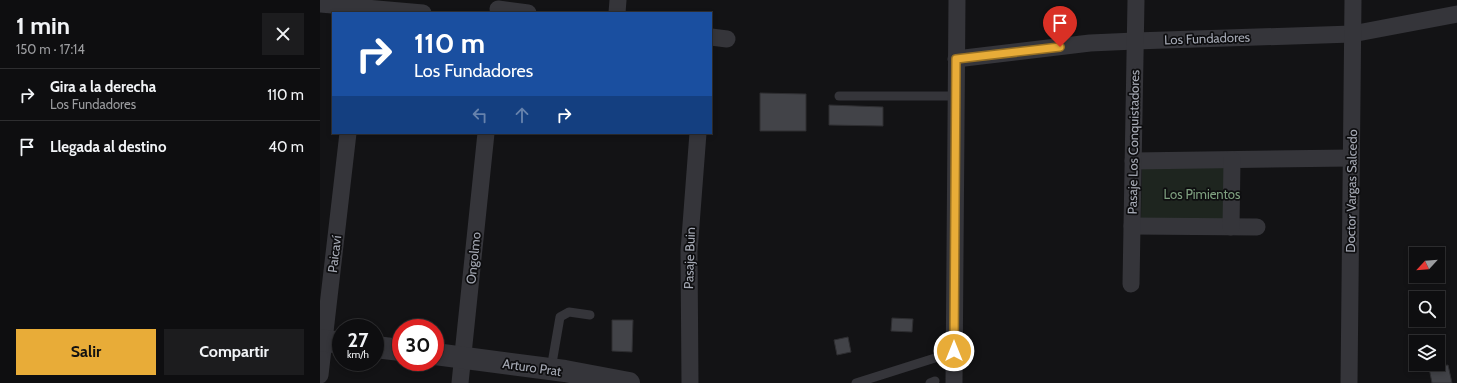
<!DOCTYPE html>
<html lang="es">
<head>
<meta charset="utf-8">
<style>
  body { margin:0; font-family:Cabin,sans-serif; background:#1c1c1e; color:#f1f3f6; height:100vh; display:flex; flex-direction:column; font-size:15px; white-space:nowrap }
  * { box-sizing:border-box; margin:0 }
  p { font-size:13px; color:#9b9c9f }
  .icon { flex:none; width:22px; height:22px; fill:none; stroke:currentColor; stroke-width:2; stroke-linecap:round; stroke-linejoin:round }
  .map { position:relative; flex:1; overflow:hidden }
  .details { display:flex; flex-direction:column; background:#0e0e10; width:320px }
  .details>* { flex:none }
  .banner { position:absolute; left:12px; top:12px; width:380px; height:122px; border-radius:0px; box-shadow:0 2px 6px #0003,0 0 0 1px #2e2e30; background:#1a4fa0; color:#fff; overflow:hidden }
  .needle { width:26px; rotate:244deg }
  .tools { position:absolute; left:1089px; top:247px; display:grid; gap:8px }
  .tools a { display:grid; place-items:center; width:36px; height:36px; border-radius:0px; background:#0e0e10; box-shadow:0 2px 6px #0003,0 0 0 1px #2e2e30; font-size:20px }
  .speed { position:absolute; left:12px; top:319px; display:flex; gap:8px; font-size:20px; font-weight:700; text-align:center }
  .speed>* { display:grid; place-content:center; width:52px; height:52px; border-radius:50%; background:#0e0e10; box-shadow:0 2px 6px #0003,0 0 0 1px #2e2e30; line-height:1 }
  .speed small { font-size:10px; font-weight:400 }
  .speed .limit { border:6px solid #d22; background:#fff; color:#111 }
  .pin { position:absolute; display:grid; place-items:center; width:34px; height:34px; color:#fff; margin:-41px -17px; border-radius:50% 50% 50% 0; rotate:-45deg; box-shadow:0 0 4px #0007 }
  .pin .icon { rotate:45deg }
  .me { position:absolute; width:44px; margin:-22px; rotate:0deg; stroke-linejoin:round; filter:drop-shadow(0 0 3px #0008) }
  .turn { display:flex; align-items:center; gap:14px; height:84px; padding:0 16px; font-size:18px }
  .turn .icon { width:52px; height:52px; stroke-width:2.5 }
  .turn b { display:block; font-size:28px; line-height:34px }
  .lanes { display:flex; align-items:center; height:38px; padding:0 16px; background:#0003; justify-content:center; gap:20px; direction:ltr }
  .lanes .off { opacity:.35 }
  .round { display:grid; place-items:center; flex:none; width:42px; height:42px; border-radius:0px; background:#1c1c1e }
  .summary { display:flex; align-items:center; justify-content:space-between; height:68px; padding:0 16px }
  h1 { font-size:24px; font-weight:700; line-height:30px }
  .primary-button { display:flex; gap:8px; margin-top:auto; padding:8px 16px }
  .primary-button a { flex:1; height:46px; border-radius:0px; background:#e8ac38; color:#111; font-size:16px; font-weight:700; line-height:46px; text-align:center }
  .primary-button a+a { background:#1c1c1e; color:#f1f3f6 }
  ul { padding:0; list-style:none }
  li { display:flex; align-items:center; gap:12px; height:52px; padding:0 16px; border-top:1px solid #2e2e30 }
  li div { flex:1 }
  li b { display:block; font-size:15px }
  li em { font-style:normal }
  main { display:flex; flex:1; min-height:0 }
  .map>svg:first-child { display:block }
  .green { fill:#1e251f }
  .building { fill:#424348; stroke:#2e2e31 }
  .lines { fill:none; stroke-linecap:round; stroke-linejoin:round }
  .service { stroke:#35353a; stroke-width:9 }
  .minor { stroke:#35353a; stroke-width:17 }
  .tertiary { stroke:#35353a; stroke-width:22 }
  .route-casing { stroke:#977024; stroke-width:10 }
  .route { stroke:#e8ac38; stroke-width:7 }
  .labels { text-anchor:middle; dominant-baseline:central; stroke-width:3.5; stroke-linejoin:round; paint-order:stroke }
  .street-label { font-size:13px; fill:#a6aab5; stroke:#0e0e10 }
  .park-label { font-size:13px; fill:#7e9f7f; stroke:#0e0e10 }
</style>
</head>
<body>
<main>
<section class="details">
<div class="summary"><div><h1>1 min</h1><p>150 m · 17:14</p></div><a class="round"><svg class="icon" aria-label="close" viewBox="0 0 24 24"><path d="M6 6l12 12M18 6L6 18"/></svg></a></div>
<ul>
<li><svg class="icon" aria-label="right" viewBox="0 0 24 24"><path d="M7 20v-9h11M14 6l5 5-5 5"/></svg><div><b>Gira a la derecha</b><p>Los Fundadores</p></div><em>110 m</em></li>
<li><svg class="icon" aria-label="arrive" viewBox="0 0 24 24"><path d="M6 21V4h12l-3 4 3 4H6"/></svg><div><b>Llegada al destino</b></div><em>40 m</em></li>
</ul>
<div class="primary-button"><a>Salir</a><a>Compartir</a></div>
</section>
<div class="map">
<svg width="1137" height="383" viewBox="0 0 1137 383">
  <rect width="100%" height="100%" fill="#131315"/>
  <path class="green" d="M909,167l-1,55 -87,-4 1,-50z"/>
  <g class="building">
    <path d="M440,93l46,1v37h-46z"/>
    <path d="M509,105l54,2v19l-54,-1z"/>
    <path d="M572,318l21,1 -1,13 -21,-1z"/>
    <path d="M292,320h21l-1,32 -20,-1z"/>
    <path d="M528,337l3,15 -14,3 -3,-15z"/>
    <path d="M1128,365l4,18h-20l-3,-15z"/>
  </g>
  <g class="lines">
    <g class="service">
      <path d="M519,96h117"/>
      <path d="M231,369l9,-52 9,-5 21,3"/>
      <path d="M536,383l79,-25"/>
      <path d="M610,383l5,-2"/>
    </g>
    <g class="minor">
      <path d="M0,4l103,9"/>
      <path d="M178,9l30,4"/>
      <path d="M297,13l1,-13"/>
      <path d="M391,37l16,2"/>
      <path d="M636,59l134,-16 45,-2 217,-7 105,-20"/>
      <path d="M813,161l218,-3"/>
      <path d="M812,226l125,1"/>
      <path d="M911,227l1,-67"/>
      <path d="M811,284l5,-284"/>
      <path d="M0,375l28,-242"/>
      <path d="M140,383l26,-250"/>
      <path d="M370,383l-1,-132 9,-118"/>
      <path d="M634,383l3,-383"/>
      <path d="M1029,383l4,-383"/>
    </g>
    <g class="tertiary">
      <path d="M0,340l21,3"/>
      <path d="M55,347l26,3"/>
      <path d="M115,354l130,17 64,12"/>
    </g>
  </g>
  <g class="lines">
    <g class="route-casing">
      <path id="route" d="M634,351l2,-292 104,-12"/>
    </g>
    <use href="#route" class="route"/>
  </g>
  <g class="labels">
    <g class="street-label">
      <text transform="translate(887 38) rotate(-2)">Los Fundadores</text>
      <text transform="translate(813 142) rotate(-89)">Pasaje Los Conquistadores</text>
      <text transform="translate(1031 191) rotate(-89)">Doctor Vargas Salcedo</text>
      <text transform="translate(14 254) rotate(-83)">Paicaví</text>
      <text transform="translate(153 258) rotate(-84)">Ongolmo</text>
      <text transform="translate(369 258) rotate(-88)">Pasaje Buin</text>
      <text transform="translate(212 367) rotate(8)">Arturo Prat</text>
    </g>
    <g class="park-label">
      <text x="882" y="194">Los Pimientos</text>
    </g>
  </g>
</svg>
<div class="tools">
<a><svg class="needle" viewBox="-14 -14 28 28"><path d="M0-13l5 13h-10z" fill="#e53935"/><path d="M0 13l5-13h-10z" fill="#9b9c9f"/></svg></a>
<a><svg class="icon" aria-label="search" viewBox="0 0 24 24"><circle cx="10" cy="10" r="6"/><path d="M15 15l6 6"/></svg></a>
<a><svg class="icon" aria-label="layers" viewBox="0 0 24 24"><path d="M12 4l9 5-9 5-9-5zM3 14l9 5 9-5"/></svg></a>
</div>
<div class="speed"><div>27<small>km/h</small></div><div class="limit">30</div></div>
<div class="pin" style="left:740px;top:47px;background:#d93025"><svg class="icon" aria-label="arrive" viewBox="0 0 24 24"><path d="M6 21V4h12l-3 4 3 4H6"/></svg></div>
<svg class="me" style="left:634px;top:351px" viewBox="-20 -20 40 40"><circle r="17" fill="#e8ac38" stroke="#fff" stroke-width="3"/><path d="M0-11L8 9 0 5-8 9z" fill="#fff"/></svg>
<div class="banner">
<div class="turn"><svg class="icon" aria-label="right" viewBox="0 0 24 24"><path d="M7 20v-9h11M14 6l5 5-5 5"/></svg><div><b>110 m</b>Los Fundadores</div></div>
<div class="lanes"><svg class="icon off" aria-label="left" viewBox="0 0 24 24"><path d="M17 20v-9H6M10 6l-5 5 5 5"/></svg><svg class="icon off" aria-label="ahead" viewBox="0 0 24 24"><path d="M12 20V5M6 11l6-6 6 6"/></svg><svg class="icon" aria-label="right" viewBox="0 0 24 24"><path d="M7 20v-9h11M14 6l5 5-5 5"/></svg></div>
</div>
</div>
</main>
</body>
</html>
